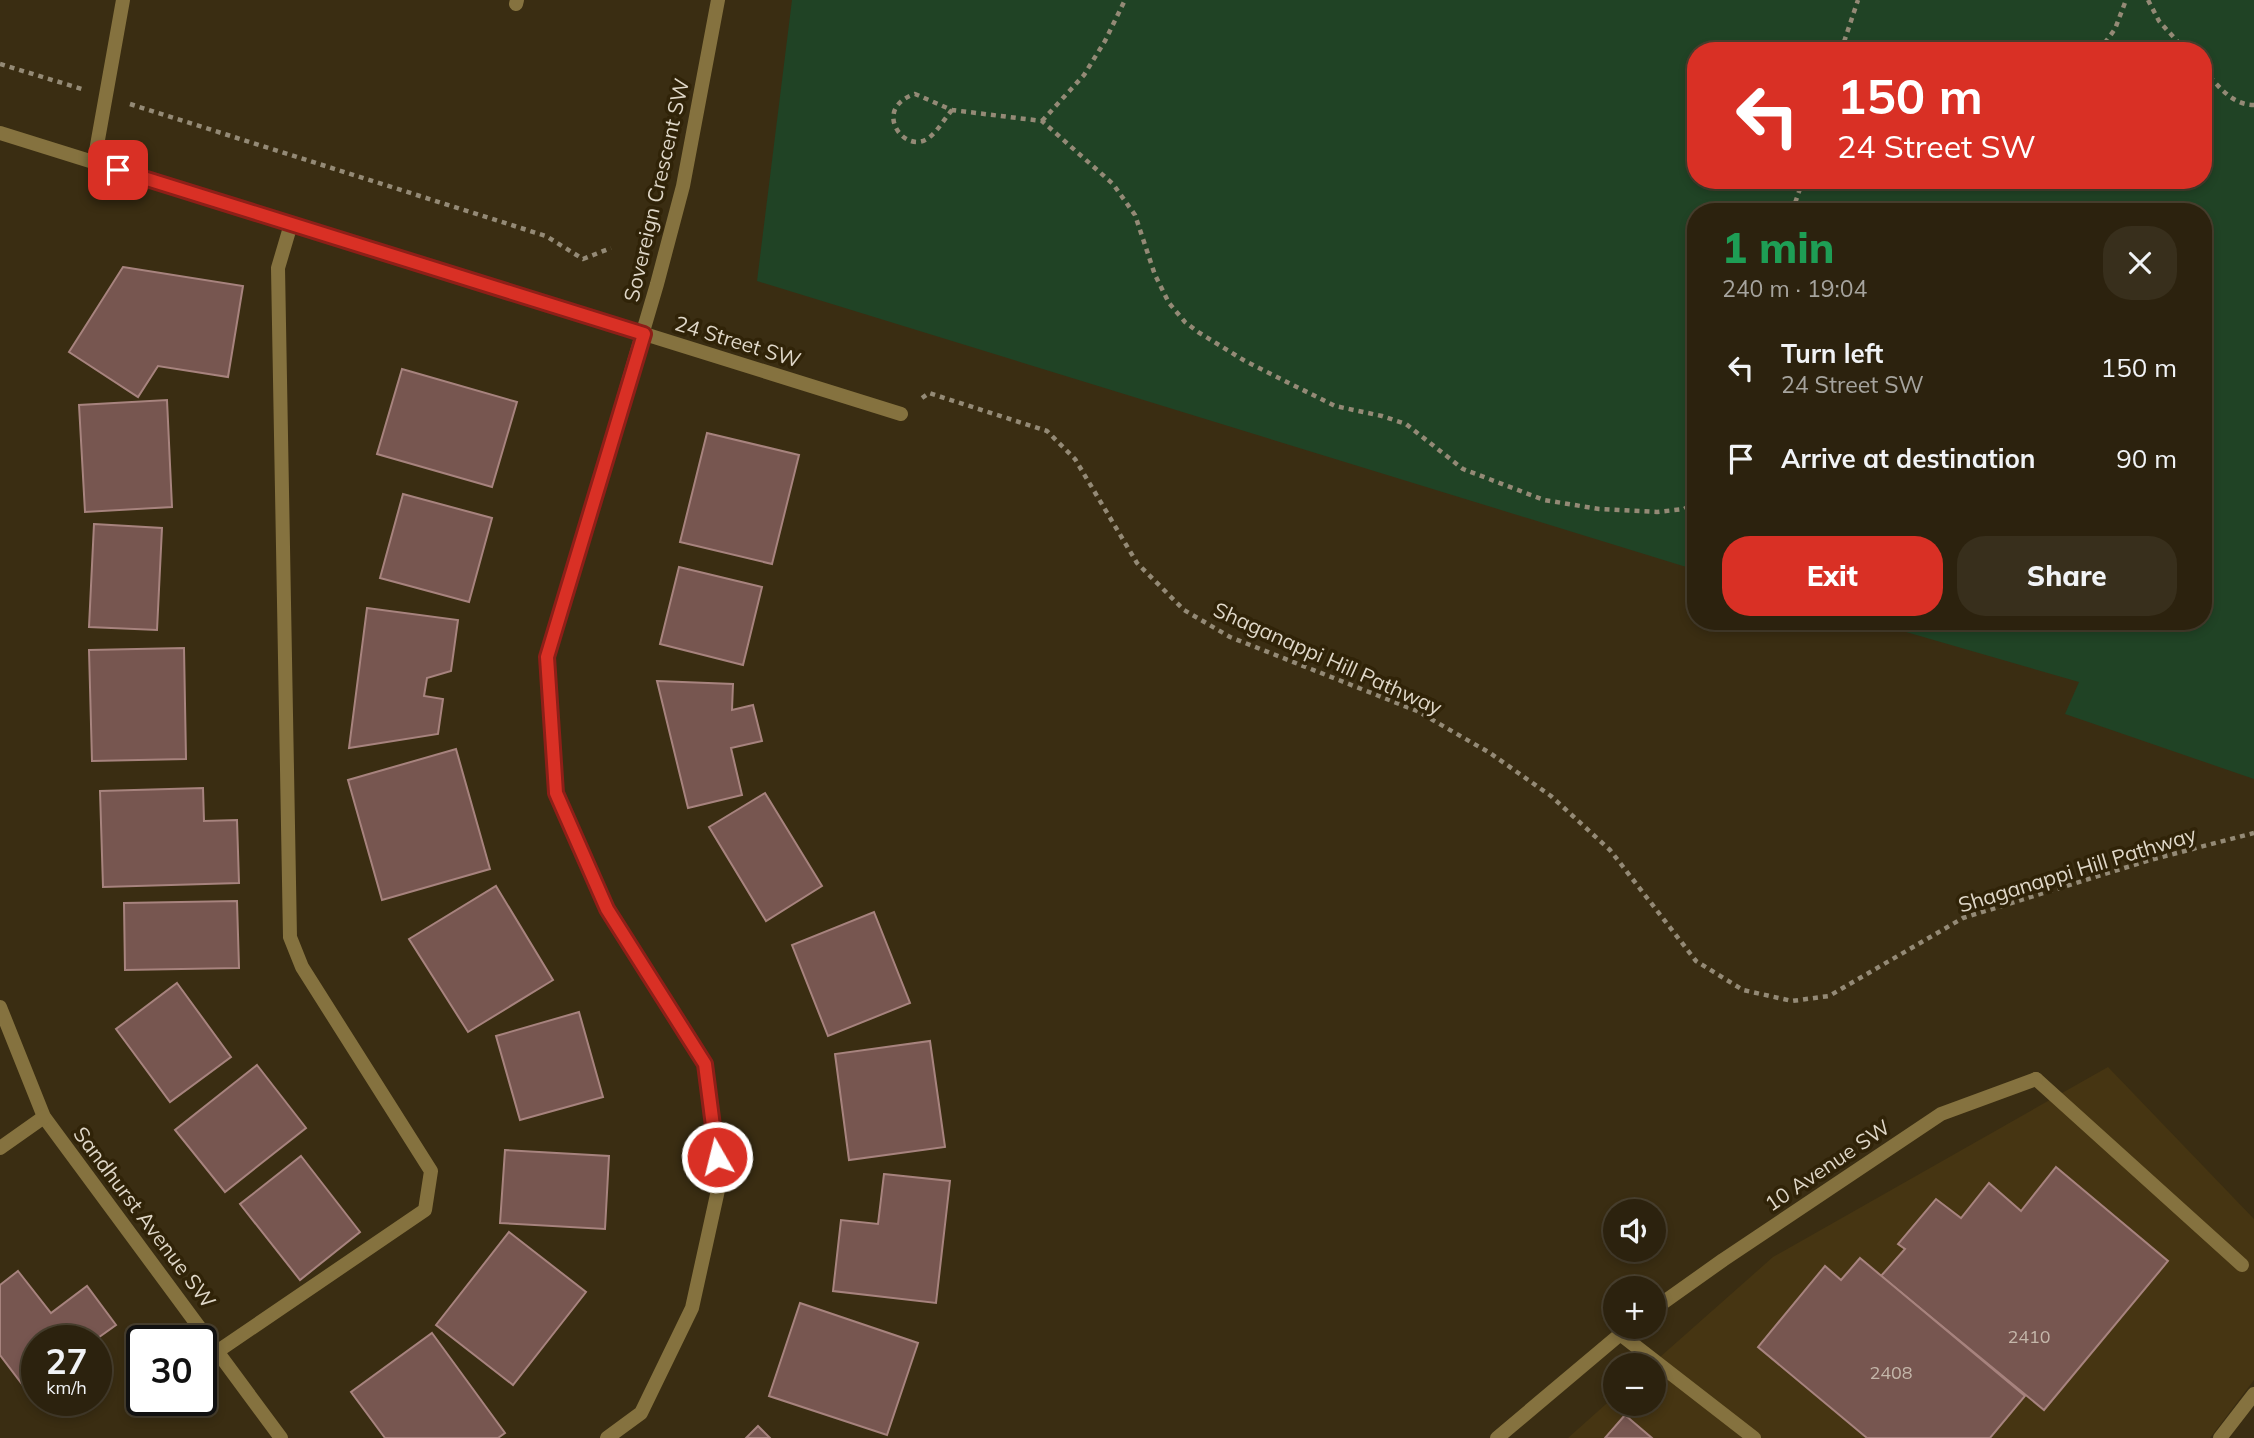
<!DOCTYPE html>
<html lang="en">
<head>
<meta charset="utf-8">
<style>
  body { margin:0; font-family:Mulish,sans-serif; background:#382f1c; color:#f1f3f6; height:100vh; display:flex; flex-direction:column; font-size:26px; white-space:nowrap }
  * { box-sizing:border-box; margin:0 }
  p { font-size:23px; color:#a6a49e }
  .icon { flex:none; width:38px; height:38px; fill:none; stroke:currentColor; stroke-width:2; stroke-linecap:round; stroke-linejoin:round }
  .map { position:relative; flex:1; overflow:hidden }
  .sheet { position:absolute; left:1687px; top:203px; width:525px; height:427px; display:flex; flex-direction:column; background:#2c220e; border-radius:28px; box-shadow:0 4px 10px #0003,0 0 0 2px #483f2e }
  .sheet>* { flex:none }
  .top-card { position:absolute; left:1687px; top:42px; width:525px; height:147px; border-radius:28px; box-shadow:0 4px 10px #0003,0 0 0 2px #483f2e; background:#d93025; color:#fff; overflow:hidden }
  .fabs { position:absolute; left:1603px; top:1199px; display:grid; gap:14px }
  .fabs a { display:grid; place-items:center; width:63px; height:63px; border-radius:50%; background:#2c220e; box-shadow:0 4px 10px #0003,0 0 0 2px #483f2e; font-size:35px }
  .speed { position:absolute; left:21px; top:1325px; display:flex; gap:14px; font-size:35px; font-weight:700; text-align:center }
  .speed>* { display:grid; place-content:center; width:91px; height:91px; border-radius:50%; background:#2c220e; box-shadow:0 4px 10px #0003,0 0 0 2px #483f2e; line-height:1 }
  .speed small { font-size:18px; font-weight:400 }
  .speed .limit { border:4px solid #111; border-radius:10px; background:#fff; color:#111 }
  .pin { position:absolute; display:grid; place-items:center; width:60px; height:60px; color:#fff; margin:-30px; border-radius:14px; box-shadow:0 4px 10px #0006 }
  .me { position:absolute; width:77px; margin:-38px; rotate:352deg; stroke-linejoin:round; filter:drop-shadow(0 0 5px #0008) }
  .turn { display:flex; align-items:center; gap:24px; height:147px; padding:0 35px; font-size:32px }
  .turn .icon { width:91px; height:91px; stroke-width:2.5 }
  .turn b { display:block; font-size:49px; line-height:60px }
  .round { display:grid; place-items:center; flex:none; width:74px; height:74px; border-radius:28px; background:#382f1c }
  .overview { display:flex; align-items:center; justify-content:space-between; height:119px; padding:0 35px }
  h1 { font-size:42px; font-weight:800; line-height:52px; color:#1e9e55 }
  .action { display:flex; gap:14px; margin-top:auto; padding:14px 35px }
  .action a { flex:1; height:80px; border-radius:28px; background:#d93025; color:#fff; font-size:28px; font-weight:800; line-height:80px; text-align:center }
  .action a+a { background:#382f1c; color:#f1f3f6 }
  ul { padding:0; list-style:none }
  li { display:flex; align-items:center; gap:21px; height:91px; padding:0 35px }
  li div { flex:1 }
  li b { display:block; font-size:26px }
  li em { font-style:normal }
  .map>svg:first-child { display:block }
  .built { fill:#463512 }
  .green { fill:#204325; fill-rule:evenodd }
  .building { fill:#775650; stroke:#a7837e; stroke-width:2 }
  .lines { fill:none; stroke-linecap:round; stroke-linejoin:round }
  .path { stroke:#948a76; stroke-width:4.5; stroke-dasharray:5 5; stroke-linecap:butt }
  .lane { stroke:#85723f; stroke-width:14 }
  .street { stroke:#85723f; stroke-width:14 }
  .route-casing { stroke:#8d1f18; stroke-width:18 }
  .route { stroke:#d93025; stroke-width:12 }
  .labels { text-anchor:middle; dominant-baseline:central; stroke-width:7; stroke-linejoin:round; paint-order:stroke }
  .number-label { font-size:18px; fill:#c5b7aa }
  .street-label { font-size:21px; fill:#dfd7c8; stroke:#302308 }
</style>
</head>
<body>
<div class="map">
<svg width="2254" height="1438" viewBox="0 0 2254 1438">
  <rect width="100%" height="100%" fill="#3a2d12"/>
  <path class="built" d="M2108,1067l146,152v161l-44,58h-642l47,-42v8h39v-39h-3l122,-108z"/>
  <path class="green" d="M792,0h1462v779l-189,-65 14,-32 -211,-61h335v-409h-507v358l-939,-289zM1696,51h507v129h-507z"/>
  <g class="building">
    <path d="M123,267l120,19 -15,91 -70,-11 -20,31 -69,-45z"/>
    <path d="M402,369l115,33 -25,85 -115,-33z"/>
    <path d="M167,400l5,107 -87,5 -6,-107z"/>
    <path d="M707,433l92,22 -27,109 -92,-22z"/>
    <path d="M403,494l89,24 -23,84 -89,-24z"/>
    <path d="M94,524l68,4 -5,102 -68,-3z"/>
    <path d="M679,567l83,20 -19,78 -83,-21z"/>
    <path d="M367,608l91,12 -7,51 -24,7 -3,18 19,3 -5,35 -89,14z"/>
    <path d="M184,648l2,111 -94,2 -3,-111z"/>
    <path d="M657,681l76,3 -1,26 21,-5 9,36 -31,7 11,47 -54,13z"/>
    <path d="M456,749l34,120 -108,31 -34,-120z"/>
    <path d="M203,788l1,33 33,-1 2,63 -136,4 -3,-96z"/>
    <path d="M765,793l57,93 -56,35 -57,-94z"/>
    <path d="M496,886l57,94 -85,52 -59,-93z"/>
    <path d="M237,901l2,67 -114,2 -1,-67z"/>
    <path d="M874,912l36,91 -82,33 -36,-91z"/>
    <path d="M177,983l54,74 -61,45 -54,-73z"/>
    <path d="M579,1012l24,85 -83,23 -24,-84z"/>
    <path d="M930,1041l15,106 -96,13 -14,-106z"/>
    <path d="M257,1065l49,63 -81,64 -50,-62z"/>
    <path d="M505,1150l104,6 -4,73 -105,-6z"/>
    <path d="M301,1156l59,76 -60,48 -60,-76z"/>
    <path d="M2056,1167l112,94 -124,149 -163,-134 24,-27 -7,-5 38,-45 25,19 28,-35 32,28z"/>
    <path d="M884,1174l66,7 -14,122 -103,-12 8,-71 37,4z"/>
    <path d="M509,1232l77,60 -73,93 -77,-60z"/>
    <path d="M1860,1258l165,138 -35,42h-123l-109,-91 67,-81 16,14z"/>
    <path d="M18,1271l33,42 36,-27 29,39 -21,15h-58v45l-9,7 -28,-37v-70z"/>
    <path d="M800,1303l118,40 -31,92 -118,-39z"/>
    <path d="M432,1333l73,100 -7,5h-113l-34,-46z"/>
    <path d="M1625,1415l27,23h-47z"/>
    <path d="M758,1426l12,12h-24z"/>
  </g>
  <g class="lines">
    <g class="path">
      <path d="M2148,0l11,21 27,30"/>
      <path d="M1841,51l17,-51"/>
      <path d="M2099,51l16,-22 11,-29"/>
      <path d="M0,64l82,25"/>
      <path d="M2203,69c14,15 28,36 51,36"/>
      <path d="M130,104l416,132 37,23 28,-11"/>
      <path d="M952,110c-7,8 -13,19 -21,26 -24,23 -62,-27 -16,-42l37,16 90,11 71,63 22,31 20,60 14,28 16,19 13,10 47,29 90,45 47,10 24,8 57,45 81,31 55,9 58,3 27,-3 12,-7"/>
      <path d="M1042,121l42,-46 21,-34 20,-41"/>
      <path d="M1792,212l11,-32"/>
      <path d="M922,398l7,-5 118,38 28,28 62,104 47,47 46,27 187,74 73,42 61,43 59,54 86,111 47,29 49,11 37,-5 134,-78 187,-58 104,-27"/>
    </g>
    <g class="lane">
      <path d="M2036,1079l206,186"/>
      <path d="M1620,1334l134,104"/>
      <path d="M218,1351l207,-141 6,-39 -129,-204 -12,-30 -12,-669 13,-44"/>
      <path d="M2220,1438l34,-44"/>
    </g>
    <g class="street">
      <path d="M516,4l1,-4"/>
      <path d="M0,133l901,281"/>
      <path d="M94,162l29,-162"/>
      <path d="M0,1007l44,110 237,321"/>
      <path d="M0,1148l44,-31"/>
      <path d="M1654,1309l69,-49 218,-146 95,-35"/>
      <path d="M607,1438l34,-25 51,-105 28,-127 -15,-117 -98,-155 -51,-116 -9,-136 110,-373 26,-98 35,-186"/>
      <path d="M1497,1438l133,-112"/>
    </g>
  </g>
  <g class="lines">
    <g class="route-casing">
      <path id="route" d="M118,170l526,164 -97,323 9,136 51,116 98,155 12,93"/>
    </g>
    <use href="#route" class="route"/>
  </g>
  <g class="labels">
    <g class="number-label">
      <text x="2029" y="1336">2410</text>
      <text x="1891" y="1372">2408</text>
    </g>
    <g class="street-label">
      <text transform="translate(656 190) rotate(-77)">Sovereign Crescent SW</text>
      <text transform="translate(738 341) rotate(17)">24 Street SW</text>
      <text transform="translate(1328 658) rotate(24)">Shaganappi Hill Pathway</text>
      <text transform="translate(2077 869) rotate(-17)">Shaganappi Hill Pathway</text>
      <text transform="translate(1827 1165) rotate(-34)">10 Avenue SW</text>
      <text transform="translate(145 1217) rotate(53)">Sandhurst Avenue SW</text>
    </g>
  </g>
</svg>
<div class="fabs">
<a><svg class="icon" aria-label="sound" viewBox="0 0 24 24"><path d="M4 9h4l5-4v14l-5-4H4zM17 9q2 3 0 6"/></svg></a>
<a>+</a>
<a>−</a>
</div>
<div class="speed"><div>27<small>km/h</small></div><div class="limit">30</div></div>
<div class="pin" style="left:118px;top:170px;background:#d93025"><svg class="icon" aria-label="arrive" viewBox="0 0 24 24"><path d="M6 21V4h12l-3 4 3 4H6"/></svg></div>
<svg class="me" style="left:717px;top:1157px" viewBox="-20 -20 40 40"><circle r="17" fill="#d93025" stroke="#fff" stroke-width="3"/><path d="M0-11L8 9 0 5-8 9z" fill="#fff"/></svg>
<div class="top-card">
<div class="turn"><svg class="icon" aria-label="left" viewBox="0 0 24 24"><path d="M17 20v-9H6M10 6l-5 5 5 5"/></svg><div><b>150 m</b>24 Street SW</div></div>
</div>
<section class="sheet">
<div class="overview"><div><h1>1 min</h1><p>240 m · 19:04</p></div><a class="round"><svg class="icon" aria-label="close" viewBox="0 0 24 24"><path d="M6 6l12 12M18 6L6 18"/></svg></a></div>
<ul>
<li><svg class="icon" aria-label="left" viewBox="0 0 24 24"><path d="M17 20v-9H6M10 6l-5 5 5 5"/></svg><div><b>Turn left</b><p>24 Street SW</p></div><em>150 m</em></li>
<li><svg class="icon" aria-label="arrive" viewBox="0 0 24 24"><path d="M6 21V4h12l-3 4 3 4H6"/></svg><div><b>Arrive at destination</b></div><em>90 m</em></li>
</ul>
<div class="action"><a>Exit</a><a>Share</a></div>
</section>
</div>
</body>
</html>
